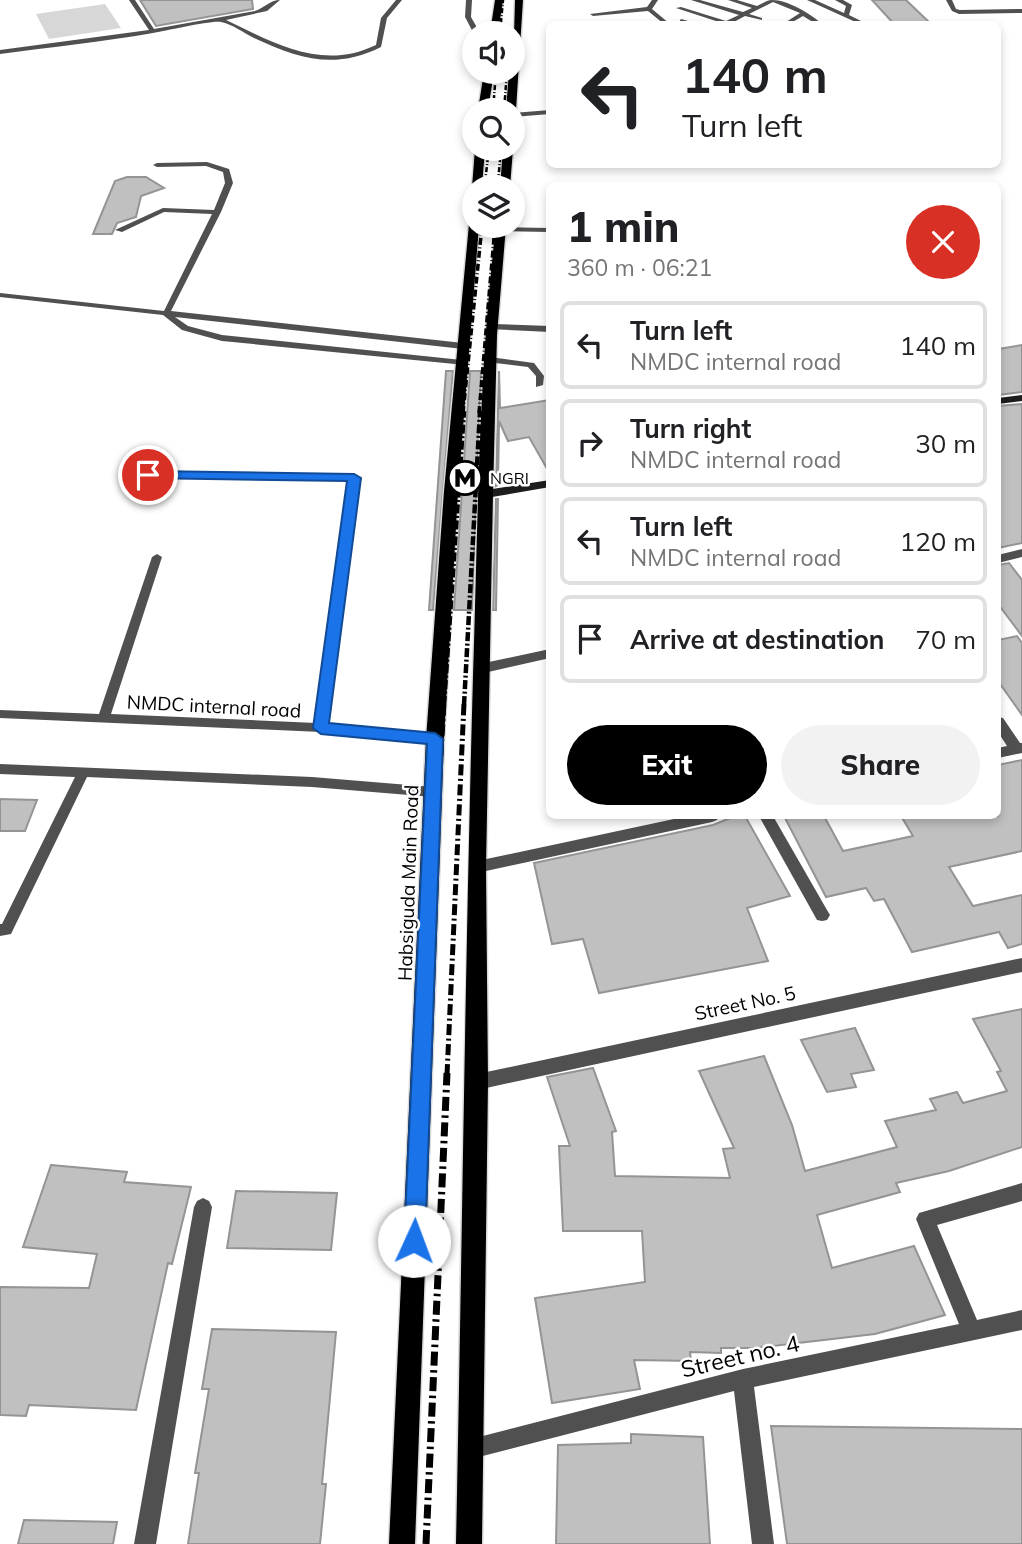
<!DOCTYPE html>
<html lang="en">
<head>
<meta charset="utf-8">
<style>
  body { margin:0; font-family:Mulish,sans-serif; background:#f2f2f2; color:#202124; height:100vh; display:flex; flex-direction:column; font-size:26px; white-space:nowrap }
  * { box-sizing:border-box; margin:0 }
  p { font-size:23px; color:#757577 }
  .icon { flex:none; width:38px; height:38px; fill:none; stroke:currentColor; stroke-width:2; stroke-linecap:round; stroke-linejoin:round }
  .map { position:relative; flex:1; overflow:hidden }
  .panel { position:absolute; left:546px; top:182px; width:455px; height:637px; display:flex; flex-direction:column; background:#fff; border-radius:10px; box-shadow:0 4px 10px #0003 }
  .panel>* { flex:none }
  .top-card { position:absolute; left:546px; top:21px; width:455px; height:147px; border-radius:10px; box-shadow:0 4px 10px #0003; background:#fff; color:#202124; overflow:hidden }
  .tools { position:absolute; left:462px; top:21px; display:grid; gap:14px }
  .tools a { display:grid; place-items:center; width:63px; height:63px; border-radius:50%; background:#fff; box-shadow:0 4px 10px #0003; font-size:35px }
  .pin { position:absolute; display:grid; place-items:center; width:60px; height:60px; color:#fff; margin:-30px; border:4px solid #fff; border-radius:50%; box-shadow:0 2px 7px #0007 }
  .me { position:absolute; width:77px; margin:-38px; rotate:2deg; stroke-linejoin:round; filter:drop-shadow(0 0 5px #0008) }
  .turn { display:flex; align-items:center; gap:24px; height:147px; padding:0 21px; font-size:32px }
  .turn .icon { width:91px; height:91px; stroke-width:2.5 }
  .turn b { display:block; font-size:49px; line-height:60px }
  .round { display:grid; place-items:center; flex:none; width:74px; height:74px; border-radius:37px; background:#f2f2f2 }
  .summary { display:flex; align-items:center; justify-content:space-between; height:119px; padding:0 21px }
  h1 { font-size:42px; font-weight:800; line-height:52px }
  .primary-button { display:flex; gap:14px; margin-top:auto; padding:14px 21px }
  .primary-button a { flex:1; height:80px; border-radius:42px; background:#000; color:#fff; font-size:28px; font-weight:800; line-height:80px; text-align:center }
  .primary-button a+a { background:#f2f2f2; color:#202124 }
  ul { padding:0; list-style:none }
  li { display:flex; align-items:center; gap:21px; height:88px; margin:0 14px 10px; padding:0 7px; border:4px solid #e0e0e0; border-radius:10px }
  li div { flex:1 }
  li b { display:block; font-size:26px }
  li em { font-style:normal }
  .map>svg:first-child { display:block }
  .green { fill:#d7d7d7 }
  .building { fill:#c0c0c0; stroke:#949494; stroke-width:2 }
  .lines { fill:none; stroke-linecap:round; stroke-linejoin:round }
  .primary-casing { stroke:#dbdbdb; stroke-width:3 }
  .lane { fill:#505050; fill-rule:evenodd }
  .street { fill:#505050; fill-rule:evenodd }
  .secondary { fill:#1d1d1d; fill-rule:evenodd }
  .primary { fill:#000; fill-rule:evenodd }
  .rail-far4 { stroke:#000; stroke-width:2.5; stroke-dasharray:5 2 1 2; stroke-linecap:butt }
  .rail-far3 { stroke:#000; stroke-width:3.5; stroke-dasharray:7 2.5 1 2.5; stroke-linecap:butt }
  .rail-far2 { stroke:#000; stroke-width:4.5; stroke-dasharray:9 2.5 2 2.5; stroke-linecap:butt }
  .rail-far1 { stroke:#000; stroke-width:5; stroke-dasharray:11 3.5 2 3.5; stroke-linecap:butt }
  .rail { stroke:#000; stroke-width:7; stroke-dasharray:14 4.5 2.5 4.5; stroke-linecap:butt }
  .route { fill:#1a73e8; stroke:#114b97; stroke-width:2 }
  .labels { text-anchor:middle; dominant-baseline:central; stroke-width:5; stroke-linejoin:round; paint-order:stroke }
  .far-poi-label { font-size:16px; fill:#000; stroke:#fff; text-anchor:start }
  .street-label { font-size:19px; fill:#000; stroke:#fff }
  .near-street-label { font-size:23px; fill:#000; stroke:#fff }
</style>
</head>
<body>
<div class="map">
<svg width="1022" height="1544" viewBox="0 0 1022 1544">
  <rect width="100%" height="100%" fill="#fff"/>
  <path class="green" d="M105,4l16,24 -72,11 -13,-25z"/>
  <g class="building">
    <path d="M140,0h112l1,9 -97,17z"/>
    <path d="M872,0h34l25,24h-37z"/>
    <path d="M127,177h19l18,11 -23,8 -5,21 -19,6 -5,11h-19l22,-53z"/>
    <path d="M1022,345v47l-24,3v-46z"/>
    <path d="M446,371h7l-20,239h-4z"/>
    <path d="M470,371h11l-9,239h-18z"/>
    <path d="M499,371l1,37 50,-8v74l-21,-37 -21,4 -9,-20 -1,64 -2,1z"/>
    <path d="M1022,404v139l-24,5v-142z"/>
    <path d="M496,499h2l-2,111h-3z"/>
    <path d="M1009,563l13,17v56l-24,-32v-39z"/>
    <path d="M1017,636l5,7v72l-24,-34v-41z"/>
    <path d="M1022,760v91l-73,16 24,39 49,-11v49l-14,4 -9,-16 -87,20 -28,-53 -10,2 -8,-13 -40,9 -42,-81h40l19,35 70,-15 -12,-20h97v-51z"/>
    <path d="M0,799l37,1 -12,31h-25z"/>
    <path d="M735,816h10l45,80 -43,12 21,53 -169,32 -16,-54 -31,5 -18,-81 179,-38z"/>
    <path d="M1022,1009v138l-73,24 -53,12 4,9 -83,23 15,53 82,-22 31,69 -70,19 -120,14h-34v5l-31,-1 1,9 -57,-1 6,29 -88,14 -17,-105 110,-16 -3,-51h-79l-4,-85h11l-23,-69 46,-9 23,63 -4,1 3,44 115,2 -7,-29 11,-1 -35,-77 65,-15 28,69 13,46 92,-24 -12,-26 51,-11 -6,-11 27,-7 6,11 44,-12 -10,-19 4,-1 -28,-52z"/>
    <path d="M855,1028l19,42 -23,4 5,13 -29,5 -26,-52z"/>
    <path d="M51,1165l76,7 -3,10 67,5 -19,77 -4,-1 -32,147 -107,-5 -3,11 -26,-1v-128l89,1 8,-34 -74,-7z"/>
    <path d="M236,1191l101,2 -6,57 -104,-2z"/>
    <path d="M212,1329l124,3 -14,152h4l-6,60h-132l11,-71h-4l14,-84h-7z"/>
    <path d="M771,1426l251,3v115h-235z"/>
    <path d="M631,1434l72,3 7,107h-154l2,-99 73,-2z"/>
    <path d="M24,1520l93,2 -4,22h-95z"/>
  </g>
  <g class="lines">
    <g class="primary-casing">
      <g id="primary">
        <path d="M495,0h8l-5,33h-8z"/>
        <path d="M515,0h8l-7,110 -3,2 -7,-2 3,-38h4z"/>
        <path d="M484,72h10l-6,38h-10z"/>
        <path d="M475,149h10l-3,38 -8,2 -2,-2z"/>
        <path d="M503,149h10l-3,38h-10z"/>
        <path d="M474,221v5h5l-21,265 -14,248 -29,805h-26l37,-805 18,-248 25,-267z"/>
        <path d="M496,226h10l-9,109 -4,159 -7,373 2,215 -6,462h-26c6,-289 9,-579 17,-868 5,-150 5,-301 23,-450z"/>
      </g>
    </g>
    <g class="lane">
      <path d="M129,0h6l19,29 101,-18c9,-3 15,-11 25,-11l-13,11 -41,9c50,24 96,51 150,25l5,-27 15,-18h6l-15,18 -6,29c-46,23 -82,12 -127,-9 -10,-5 -22,-14 -33,-16 -9,-2 -56,9 -68,11 -51,9 -102,14 -153,21v-4l149,-20z"/>
      <path d="M652,0h6l-6,9 18,15h-6l-16,-13 -55,5 -3,-2 57,-7z"/>
      <path d="M691,0h9l43,12 9,-4 -24,-8h9l20,6c5,-2 10,-6 15,-6 16,0 39,14 50,24h-6l-13,-8 -14,8h-6l17,-11 -27,-11 -24,12 13,4v2l-17,-4 -15,8h-9l1,-1 -46,-15 5,-1 45,14 13,-6z"/>
      <path d="M807,0h8l29,13 2,-7 -11,-6h8l9,5 -3,10 18,9h-7z"/>
      <path d="M946,0h6l4,9 4,1 62,-1v4l-63,1 -7,-3z"/>
      <path d="M681,19l14,4 1,1 -17,-2z"/>
      <path d="M550,110v4l-37,3v-4z"/>
      <path d="M207,162l22,7 4,14 -12,29 -50,99 292,32 4,3 -4,3 -288,-32 13,9 34,9 240,25 4,3 -1,2 -243,-24 -40,-11 -19,-15 -163,-18v-4l164,18 48,-97 -48,-2 -42,20 -7,-2 48,-22 51,2 11,-27 -2,-11 -17,-6 -49,1 -4,-2 4,-2z"/>
      <path d="M498,227l52,1v4l-49,-1 -4,-2z"/>
      <path d="M492,324l58,2v6l-61,-3 -1,-2z"/>
      <path d="M490,357l44,6 10,13 -1,9 -7,2v-11l-8,-9 -41,-5v-4z"/>
      <path d="M148,472l209,3 2,2 -32,247 108,11 6,4 -2,3 -4,1 -114,-11 -321,-14v-8l99,4 53,-157 5,-3 5,3 -51,157 205,9 33,-243 -204,-3v-4z"/>
      <path d="M0,764l312,13 121,10 4,2 2,3 -2,3 -4,2 -121,-10 -225,-10 -76,157 -11,2v-12h2l73,-147 -75,-3z"/>
    </g>
    <g class="street">
      <path d="M466,0h6l-1,17 9,16 -6,1 -9,-17z"/>
      <path d="M1022,549v8l-24,6v-8z"/>
      <path d="M550,649v9l-66,15 -6,-5 6,-5z"/>
      <path d="M998,717l5,1 17,25h2v10l-24,5v-10l9,-2 -9,-14z"/>
      <path d="M688,816h31l-2,4 -5,2 -235,51 -5,-2 -2,-4 2,-4 5,-2z"/>
      <path d="M759,816h14l54,94 3,5 -3,5 -5,1 -5,-1z"/>
      <path d="M1022,958v14l-545,118 -6,-2 -2,-6 2,-6 6,-2z"/>
      <path d="M1022,1183v18l-85,24 40,95 45,-10v20l-268,57 20,157h-22l-18,-153 -263,68 -7,-3 -3,-7 3,-7 7,-3 272,-70 216,-45 -43,-105 3,-6z"/>
      <path d="M203,1198l6,3 3,6 -56,337h-22l60,-337 3,-6z"/>
    </g>
    <g class="secondary">
      <path d="M1022,395v6l-24,3v-6z"/>
      <path d="M550,480v7l-64,11 -6,-4 6,-4z"/>
    </g>
    <use href="#primary" class="primary"/>
    <g class="rail-far4">
      <path d="M500,33l3,-33"/>
      <path d="M493,110l3,-38"/>
      <path d="M504,110l3,-38"/>
      <path d="M485,182l4,-33"/>
      <path d="M498,182l3,-33"/>
    </g>
    <g class="rail-far3">
      <path d="M485,187l1,-6"/>
      <path d="M498,187l1,-6"/>
      <path d="M463,413l19,-187"/>
      <path d="M479,413l16,-187"/>
    </g>
    <g class="rail-far2">
      <path d="M444,705l20,-294"/>
      <path d="M464,705l16,-294"/>
    </g>
    <g class="rail-far1">
      <path d="M422,1075l22,-372"/>
      <path d="M447,1075l17,-372"/>
    </g>
    <g class="rail">
      <path d="M394,1544l28,-471"/>
      <path d="M426,1544l21,-471"/>
    </g>
  </g>
  <path class="route" d="M148,471l206,3 7,4 -32,245 106,10 8,6 -18,502 -3,7 -8,3 -7,-3 -3,-7 23,-497 -106,-10 -8,-6 34,-247 -203,-3v-5z"/>
  <defs>
    <g id="metro-ring" transform="scale(1.75)"><circle r="9.5" fill="#fff" stroke="#000" stroke-width="1.5"/><path d="M-5.5 5V-5H-3L0 0L3-5H5.5V5H3V-.5L0 4L-3-.5V5Z" fill="#000"/></g>
  </defs>
  <g fill-rule="evenodd">
    <use href="#metro-ring" x="465" y="478"/>
  </g>
  <g class="labels">
    <g class="far-poi-label">
      <text x="490" y="478">NGRI</text>
    </g>
    <g class="street-label">
      <text transform="translate(214 706) rotate(3)">NMDC internal road</text>
      <text transform="translate(408 883) rotate(-88)">Habsiguda Main Road</text>
      <text transform="translate(745 1003) rotate(-12)">Street No. 5</text>
    </g>
    <g class="near-street-label">
      <text transform="translate(740 1356) rotate(-13)">Street no. 4</text>
    </g>
  </g>
</svg>
<div class="tools">
<a><svg class="icon" aria-label="sound" viewBox="0 0 24 24"><path d="M4 9h4l5-4v14l-5-4H4zM17 9q2 3 0 6"/></svg></a>
<a><svg class="icon" aria-label="search" viewBox="0 0 24 24"><circle cx="10" cy="10" r="6"/><path d="M15 15l6 6"/></svg></a>
<a><svg class="icon" aria-label="layers" viewBox="0 0 24 24"><path d="M12 4l9 5-9 5-9-5zM3 14l9 5 9-5"/></svg></a>
</div>
<div class="pin" style="left:148px;top:475px;background:#d93025"><svg class="icon" aria-label="arrive" viewBox="0 0 24 24"><path d="M6 21V4h12l-3 4 3 4H6"/></svg></div>
<svg class="me" style="left:414px;top:1241px" viewBox="-20 -20 40 40"><circle r="19" fill="#fff"/><path d="M0-13L10 11 0 6-10 11z" fill="#1a73e8"/></svg>
<div class="top-card">
<div class="turn"><svg class="icon" aria-label="left" viewBox="0 0 24 24"><path d="M17 20v-9H6M10 6l-5 5 5 5"/></svg><div><b>140 m</b>Turn left</div></div>
</div>
<section class="panel">
<div class="summary"><div><h1>1 min</h1><p>360 m · 06:21</p></div><a class="round" style="background:#d93025;color:#fff"><svg class="icon" aria-label="close" viewBox="0 0 24 24"><path d="M6 6l12 12M18 6L6 18"/></svg></a></div>
<ul>
<li><svg class="icon" aria-label="left" viewBox="0 0 24 24"><path d="M17 20v-9H6M10 6l-5 5 5 5"/></svg><div><b>Turn left</b><p>NMDC internal road</p></div><em>140 m</em></li>
<li><svg class="icon" aria-label="right" viewBox="0 0 24 24"><path d="M7 20v-9h11M14 6l5 5-5 5"/></svg><div><b>Turn right</b><p>NMDC internal road</p></div><em>30 m</em></li>
<li><svg class="icon" aria-label="left" viewBox="0 0 24 24"><path d="M17 20v-9H6M10 6l-5 5 5 5"/></svg><div><b>Turn left</b><p>NMDC internal road</p></div><em>120 m</em></li>
<li><svg class="icon" aria-label="arrive" viewBox="0 0 24 24"><path d="M6 21V4h12l-3 4 3 4H6"/></svg><div><b>Arrive at destination</b></div><em>70 m</em></li>
</ul>
<div class="primary-button"><a>Exit</a><a>Share</a></div>
</section>
</div>
</body>
</html>
